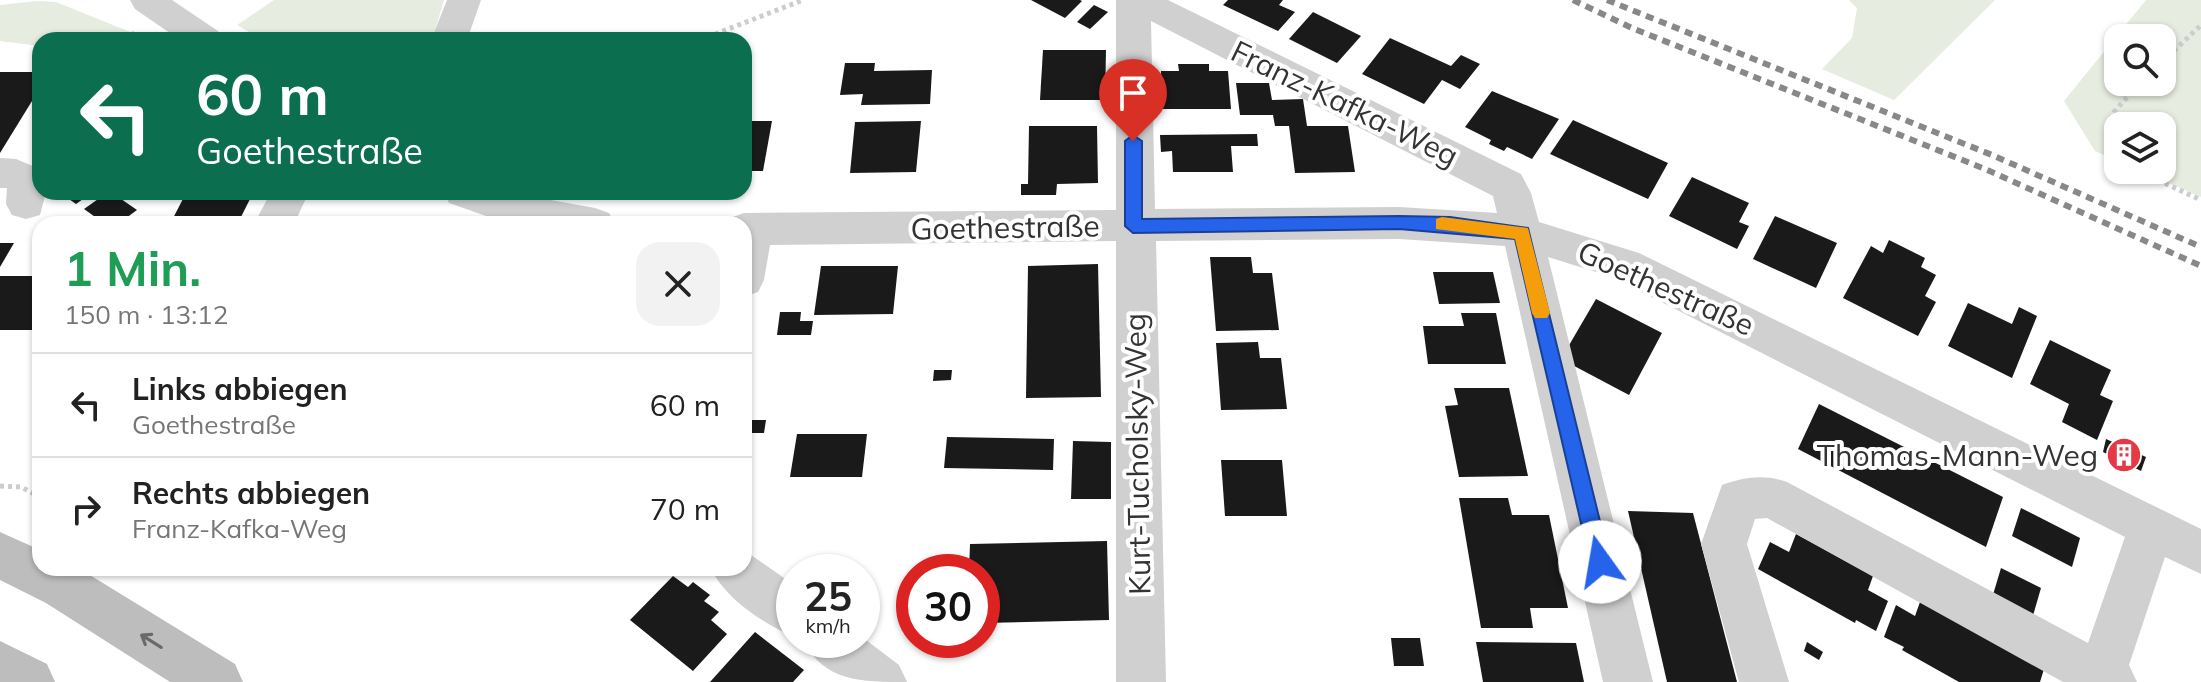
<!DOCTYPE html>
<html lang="de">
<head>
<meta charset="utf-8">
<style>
  body { margin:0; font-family:Mulish,sans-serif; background:#f2f2f2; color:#222; height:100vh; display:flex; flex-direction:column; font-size:30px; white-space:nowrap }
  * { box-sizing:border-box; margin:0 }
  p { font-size:26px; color:#767676 }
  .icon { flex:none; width:44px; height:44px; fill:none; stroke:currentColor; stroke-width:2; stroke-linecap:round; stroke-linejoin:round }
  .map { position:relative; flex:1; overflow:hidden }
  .sheet { position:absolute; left:32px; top:216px; width:720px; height:360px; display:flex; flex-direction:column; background:#fff; border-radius:24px; box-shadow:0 2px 6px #0004 }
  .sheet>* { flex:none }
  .banner { position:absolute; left:32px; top:32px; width:720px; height:168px; border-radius:24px; box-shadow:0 2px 6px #0004; background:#0b6e4f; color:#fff; overflow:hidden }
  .controls { position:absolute; left:2104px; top:24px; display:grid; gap:16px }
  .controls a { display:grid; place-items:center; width:72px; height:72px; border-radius:16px; background:#fff; box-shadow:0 2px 6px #0004; font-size:40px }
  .speed { position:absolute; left:776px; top:554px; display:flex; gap:16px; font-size:40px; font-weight:700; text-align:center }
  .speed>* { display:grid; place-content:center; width:104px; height:104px; border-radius:50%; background:#fff; box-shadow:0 2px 6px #0004; line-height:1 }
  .speed small { font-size:20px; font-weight:400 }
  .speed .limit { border:12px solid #d22; background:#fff; color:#111 }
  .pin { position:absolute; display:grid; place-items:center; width:68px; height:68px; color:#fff; margin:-82px -34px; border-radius:50% 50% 50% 0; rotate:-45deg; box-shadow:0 0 8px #0007 }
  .pin .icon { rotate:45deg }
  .me { position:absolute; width:88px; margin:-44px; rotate:347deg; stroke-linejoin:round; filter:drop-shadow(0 0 6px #0008) }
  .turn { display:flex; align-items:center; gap:28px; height:168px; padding:0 32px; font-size:36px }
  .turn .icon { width:104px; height:104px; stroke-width:2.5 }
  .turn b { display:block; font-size:56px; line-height:68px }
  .round { display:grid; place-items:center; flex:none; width:84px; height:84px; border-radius:24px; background:#f2f2f2 }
  .summary { display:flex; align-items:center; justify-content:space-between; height:136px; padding:0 32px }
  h1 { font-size:48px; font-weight:700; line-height:60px; color:#1e9e55 }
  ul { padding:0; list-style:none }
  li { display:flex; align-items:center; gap:24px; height:104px; padding:0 32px; border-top:2px solid #e0e0e0 }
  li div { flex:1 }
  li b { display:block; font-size:30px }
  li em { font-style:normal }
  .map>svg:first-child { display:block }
  .green { fill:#e6ecdf; fill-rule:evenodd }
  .building { fill:#1a1a1a }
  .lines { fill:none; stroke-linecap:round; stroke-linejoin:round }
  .path { stroke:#cdcdcd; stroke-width:5; stroke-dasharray:4 4; stroke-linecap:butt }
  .minor { fill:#d0d0d0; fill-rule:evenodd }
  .secondary { fill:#bdbdbd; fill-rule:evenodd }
  .rail { stroke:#888; stroke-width:6; stroke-dasharray:8 6; stroke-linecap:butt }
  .oneway { stroke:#6a6a6a }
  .route { fill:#2563eb; stroke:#184099; stroke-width:2 }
  .slow { fill:#f59e0b }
  .labels { text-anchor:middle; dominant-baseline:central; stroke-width:8; stroke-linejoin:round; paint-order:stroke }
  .street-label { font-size:30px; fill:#333; stroke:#fff }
  .poi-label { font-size:30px; fill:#333; stroke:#fff; text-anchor:end }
</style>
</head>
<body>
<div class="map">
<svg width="2201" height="682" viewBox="0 0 2201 682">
  <rect width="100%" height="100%" fill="#fff"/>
  <g class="green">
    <path d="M274,0h170l-12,40h-169l-26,-15z"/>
    <path d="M1849,0h146l-101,100 -72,-31 30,-31 5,-30z"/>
    <path d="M2146,0h55v197l-62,-27h23v-44h-44v35l-23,-10 -31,-50zM2118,38h44v44h-44z"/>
    <path d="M36,1l20,1 89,36 -105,2v6l-40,-5v-36z"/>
  </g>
  <g class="building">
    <path d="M1031,0h49l2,1 -17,17z"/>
    <path d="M1228,0h55l-4,5 16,7 -17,19 -55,-26z"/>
    <path d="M1094,5l14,7 -18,17 -13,-7z"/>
    <path d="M1313,12l48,24 -24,27 -48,-24z"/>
    <path d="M1390,38l61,28 10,-11 19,9 -20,25 -18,-9 -18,24 -62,-30z"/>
    <path d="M1043,50h63l-1,50h-65z"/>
    <path d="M845,63h30l-1,8 58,-1 -2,34 -69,1 2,-11 -23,1z"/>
    <path d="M1178,64h31v7h19l3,38h-69l-1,-38h18z"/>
    <path d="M0,72h40v16l-40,65z"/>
    <path d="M1236,83h33l3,17 31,-1 4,27h41l7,46 -60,1 -6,-47h-14l-2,-11h-33z"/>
    <path d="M1492,91l67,28 -27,40 -25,-12 -3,4 -15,-7 2,-4 -26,-13z"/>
    <path d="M1573,120l95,43 -20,36 -98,-45z"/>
    <path d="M744,121h28l-9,50h-19z"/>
    <path d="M921,121l-5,51 -66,1 5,-51z"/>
    <path d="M1029,126h68l1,57 -41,1 -1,11h-35v-11h7z"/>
    <path d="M1257,134l1,12h-27l2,26h-60l-1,-21 -11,1 -1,-17z"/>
    <path d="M1692,177l57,26 -10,19 10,4 -12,23 -68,-33z"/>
    <path d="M59,192h34l-17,12z"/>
    <path d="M108,192h3l26,18 -19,14h-13l-21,-15z"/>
    <path d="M206,192h54l-8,3 -11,22h7l-3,7h-75l15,-29z"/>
    <path d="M330,216h76l-2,4h14l-1,4h-90z"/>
    <path d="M1775,216l62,27 -21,45 -63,-29z"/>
    <path d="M1889,240l36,18 -4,9 15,8 -11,21 11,6 -18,34 -75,-38 28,-52 12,7z"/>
    <path d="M0,243h14l-14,24z"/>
    <path d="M1210,257h41l2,16h19l7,57 -63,1z"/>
    <path d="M1098,264l3,133 -75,1 2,-132z"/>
    <path d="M821,266h77l-5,48 -79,1z"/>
    <path d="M1433,272h60l7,31 -61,1z"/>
    <rect x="0" y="276" width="40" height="54"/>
    <path d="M1596,299l66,34 -33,62 -68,-36z"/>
    <path d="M1968,303l44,21 7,-17 18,9 -25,62 -64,-32z"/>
    <path d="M780,312h21l-1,9h13l-2,14h-34z"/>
    <path d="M1461,313h35l10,51h-78l-5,-38h41z"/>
    <path d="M2050,340l61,30 -11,25 13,6 -16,39 -35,-18 7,-18 -39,-20z"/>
    <path d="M1258,342l2,16h21l6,51 -66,1 -5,-67z"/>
    <path d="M934,370h18l-1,10 -18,1z"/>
    <path d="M1454,388h55l19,88 -69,1 -14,-71 13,-1z"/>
    <path d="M1819,404l184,93 -17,50 -188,-98z"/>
    <path d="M746,420h20l-2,13h-20z"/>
    <path d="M797,434h70l-5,43h-72z"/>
    <path d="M947,437l107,2 -1,31 -109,-2z"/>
    <path d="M2106,439l40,18 -5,14 -38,-19z"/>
    <path d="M1073,441l38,1v57h-40z"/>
    <path d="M1221,460h61l5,56h-62z"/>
    <path d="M1459,498h49l4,17h37l19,93h-38l3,20h-52z"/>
    <path d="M2021,508l59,30 -8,29 -60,-31z"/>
    <path d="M1628,511l65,2 44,169h-70z"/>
    <path d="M1796,534l77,42 -5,14 20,11 -12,30 -20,-11 -1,3 -97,-54 12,-27 19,10z"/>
    <path d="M1107,541l2,79 -127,3v-51h-13l1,-28z"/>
    <path d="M2001,568l40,20 -9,31 -40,-21z"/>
    <path d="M673,576l15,11 5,-5 17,13 -6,6 15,11 -8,8 16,14 -34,37 -63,-51z"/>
    <path d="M1920,602l124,67 -4,13h-81l-57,-32 2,-3 -20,-10 12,-32 19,11z"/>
    <path d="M755,632l49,38 -11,12h-83z"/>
    <path d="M1391,638h29l4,28h-30z"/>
    <path d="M1476,642l100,1 8,39h-101z"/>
    <path d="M1807,642l16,10 -4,8 -15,-9z"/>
  </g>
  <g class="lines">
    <g class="path">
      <path d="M125,40l12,-9"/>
      <path d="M700,40l103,-40"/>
      <path d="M2162,62l39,-37"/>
      <path d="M2118,157l-11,-30 7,-15 27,-30"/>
      <path d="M2136,170l65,30"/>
      <path d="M0,486l21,1 19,10"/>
    </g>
    <g class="minor">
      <path d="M130,0h42l46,31 5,9h-43l-45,-31z"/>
      <path d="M447,0h34l-14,40h-36z"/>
      <path d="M1116,0h52l353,174 10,19 8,29 100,31 562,276v45l-36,-17 -36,108 8,17h-74l-296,-164 -12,1 -8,25 42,138h-50l-38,-138 21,-59c22,-8 43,-11 65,-3l301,161 37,-106 -513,-260 -64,-20 105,425h-50l-98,-436 -106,-7 -243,2 10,441h-50v-441l-346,4 -6,35 -6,12 -14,5v-73h-17l3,-6 14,-5 372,-3zM1151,21l342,175 4,17 -98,-6 -244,2z"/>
      <path d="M0,158l16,1 24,10v23h6l-6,23 -14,4 -14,-4 -6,-11 1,-16h-7z"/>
      <path d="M271,192h38l-15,32h-40z"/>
      <path d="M444,192h62l89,16 14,5 6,11h-106l-60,-21z"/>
      <path d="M744,550l50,35v52c-29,-12 -71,-40 -83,-69h33z"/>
      <path d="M862,637l37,28 8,17c-46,0 -83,0 -104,-42h59z"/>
    </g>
    <g class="secondary">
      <path d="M0,532l40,18v18l40,1 155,95 8,18h-73l-124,-79 -46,-23z"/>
      <path d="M0,641l47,23 8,18h-55z"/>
    </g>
    <g class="rail">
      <path d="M1573,0l59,28 353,141 216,97"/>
      <path d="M1607,0l385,155 209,92"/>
    </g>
  </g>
  <defs><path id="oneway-shaft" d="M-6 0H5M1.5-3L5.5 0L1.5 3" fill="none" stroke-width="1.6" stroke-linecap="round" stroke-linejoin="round" transform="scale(2)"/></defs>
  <use class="oneway" href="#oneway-shaft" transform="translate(151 641) rotate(-148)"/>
  <path class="route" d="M1133,135l9,6v78l257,-3 51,1 78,11 82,334 -3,7 -7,3 -7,-3 -3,-7 -75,-323 -116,-10 -266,4 -8,-7v-85z"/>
  <path class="slow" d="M1442,217l86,11 22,85 -3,5h-12l-3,-5 -17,-74 -79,-10v-10z"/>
  <defs>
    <g id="building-disc" transform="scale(1.8)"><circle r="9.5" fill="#e63946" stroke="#fff"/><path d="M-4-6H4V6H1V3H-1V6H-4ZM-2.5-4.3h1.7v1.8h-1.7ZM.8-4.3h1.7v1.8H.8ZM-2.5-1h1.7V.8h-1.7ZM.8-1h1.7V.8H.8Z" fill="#fff"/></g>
  </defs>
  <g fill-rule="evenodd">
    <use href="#building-disc" x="2124" y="455"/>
  </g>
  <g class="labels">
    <g class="street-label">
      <text transform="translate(1345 103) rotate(26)">Franz-Kafka-Weg</text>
      <text transform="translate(1005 227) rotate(-1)">Goethestraße</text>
      <text transform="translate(1666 288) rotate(24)">Goethestraße</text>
      <text transform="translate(1137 454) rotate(-91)">Kurt-Tucholsky-Weg</text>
    </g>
    <g class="poi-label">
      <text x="2098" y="455">Thomas-Mann-Weg</text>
    </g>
  </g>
</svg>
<div class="controls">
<a><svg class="icon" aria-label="search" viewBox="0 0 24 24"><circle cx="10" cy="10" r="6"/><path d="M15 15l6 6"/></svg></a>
<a><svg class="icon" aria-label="layers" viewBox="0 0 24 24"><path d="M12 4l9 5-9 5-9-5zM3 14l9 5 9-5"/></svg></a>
</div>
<div class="speed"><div>25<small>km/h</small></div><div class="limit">30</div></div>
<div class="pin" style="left:1133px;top:141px;background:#d93025"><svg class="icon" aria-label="arrive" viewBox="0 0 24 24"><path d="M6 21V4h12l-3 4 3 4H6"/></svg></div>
<svg class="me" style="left:1600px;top:562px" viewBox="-20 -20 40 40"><circle r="19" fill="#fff"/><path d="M0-13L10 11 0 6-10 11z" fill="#2563eb"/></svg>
<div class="banner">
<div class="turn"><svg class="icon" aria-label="left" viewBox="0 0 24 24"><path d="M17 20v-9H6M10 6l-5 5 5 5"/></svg><div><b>60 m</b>Goethestraße</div></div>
</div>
<section class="sheet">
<div class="summary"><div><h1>1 Min.</h1><p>150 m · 13:12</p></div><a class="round"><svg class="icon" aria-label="close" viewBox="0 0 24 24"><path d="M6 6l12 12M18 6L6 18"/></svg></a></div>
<ul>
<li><svg class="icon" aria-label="left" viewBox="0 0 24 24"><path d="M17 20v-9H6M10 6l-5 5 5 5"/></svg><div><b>Links abbiegen</b><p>Goethestraße</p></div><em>60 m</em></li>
<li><svg class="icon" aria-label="right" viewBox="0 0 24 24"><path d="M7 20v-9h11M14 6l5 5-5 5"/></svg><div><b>Rechts abbiegen</b><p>Franz-Kafka-Weg</p></div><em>70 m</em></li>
</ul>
</section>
</div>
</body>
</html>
